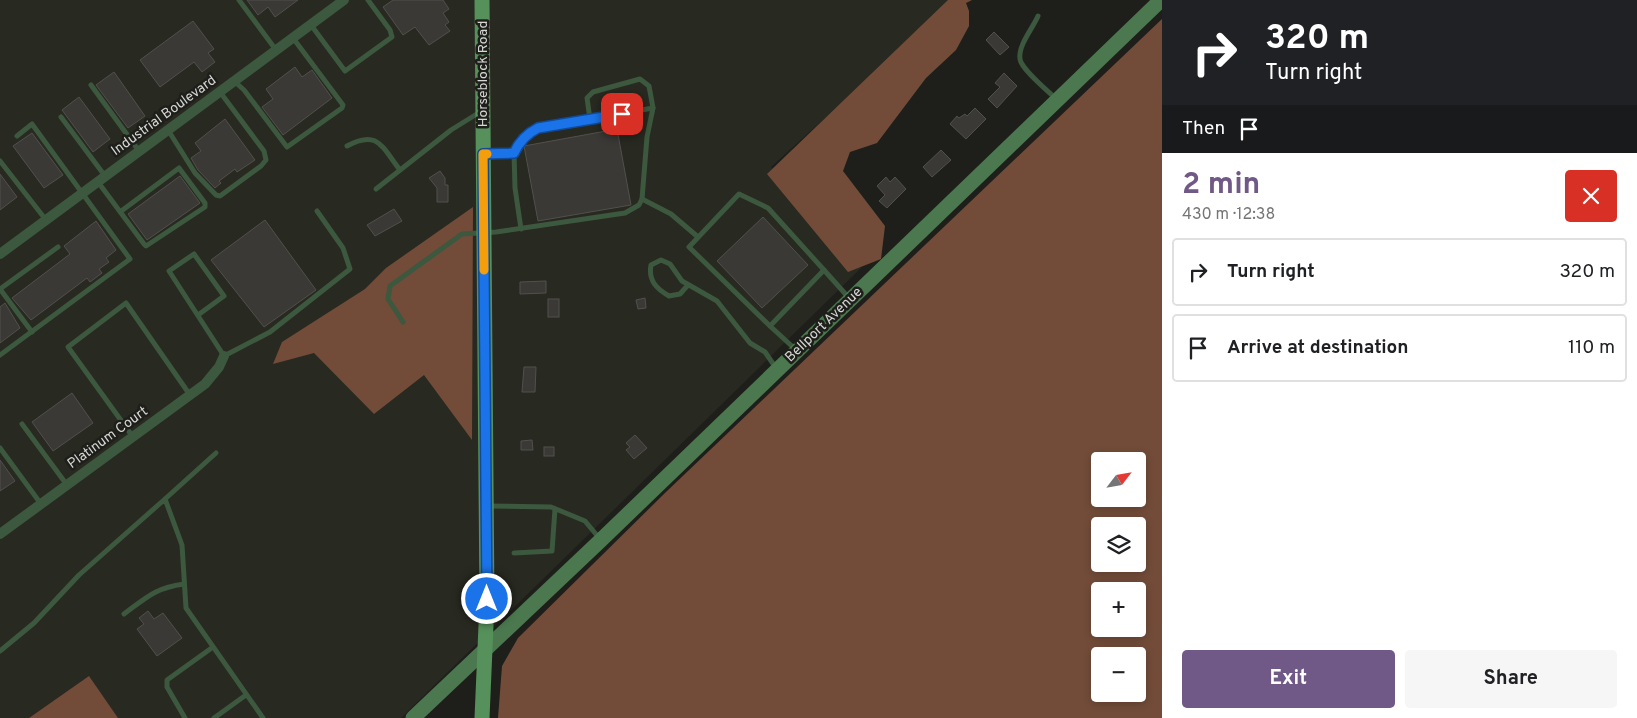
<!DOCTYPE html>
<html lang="en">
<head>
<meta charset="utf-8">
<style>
  body { margin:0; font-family:Overpass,sans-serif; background:#f6f6f6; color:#202124; height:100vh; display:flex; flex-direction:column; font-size:19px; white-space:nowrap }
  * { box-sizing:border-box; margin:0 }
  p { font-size:16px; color:#757577 }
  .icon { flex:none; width:28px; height:28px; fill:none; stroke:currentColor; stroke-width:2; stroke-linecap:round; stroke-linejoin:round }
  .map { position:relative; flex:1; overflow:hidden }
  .side { display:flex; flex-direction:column; background:#fff; width:475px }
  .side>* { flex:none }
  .guide { background:#202124; color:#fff; overflow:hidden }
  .needle { width:32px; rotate:59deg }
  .buttons { position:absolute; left:1091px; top:452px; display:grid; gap:10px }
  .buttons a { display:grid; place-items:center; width:55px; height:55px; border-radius:5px; background:#fff; box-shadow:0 2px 8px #0003; font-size:25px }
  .pin { position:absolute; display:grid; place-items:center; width:42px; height:42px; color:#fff; margin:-21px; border-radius:10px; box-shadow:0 2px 8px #0006 }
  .me { position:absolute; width:55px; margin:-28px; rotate:0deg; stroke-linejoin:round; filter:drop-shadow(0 0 4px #0008) }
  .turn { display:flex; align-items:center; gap:18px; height:105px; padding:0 20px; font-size:22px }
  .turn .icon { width:65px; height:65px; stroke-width:2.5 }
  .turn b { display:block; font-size:35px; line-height:42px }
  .then { display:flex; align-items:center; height:48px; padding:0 20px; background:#0003; gap:10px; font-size:19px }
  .round { display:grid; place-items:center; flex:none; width:52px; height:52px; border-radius:5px; background:#f6f6f6 }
  .headline { display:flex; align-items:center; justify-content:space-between; height:85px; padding:0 20px }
  h1 { font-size:30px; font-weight:700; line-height:38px; color:#705986 }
  .cta { display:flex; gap:10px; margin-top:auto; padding:10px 20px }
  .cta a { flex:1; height:58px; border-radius:5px; background:#705986; color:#fff; font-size:20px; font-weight:700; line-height:58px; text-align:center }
  .cta a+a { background:#f6f6f6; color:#202124 }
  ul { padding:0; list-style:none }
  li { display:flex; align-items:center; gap:15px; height:68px; margin:0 10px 8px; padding:0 10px; border:2px solid #e0e0e0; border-radius:5px }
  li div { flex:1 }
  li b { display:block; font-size:19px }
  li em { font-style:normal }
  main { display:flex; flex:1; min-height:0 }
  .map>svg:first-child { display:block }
  .built { fill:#282920 }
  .forest { fill:#724c39; fill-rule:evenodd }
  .building { fill:#3b3935; stroke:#52504c }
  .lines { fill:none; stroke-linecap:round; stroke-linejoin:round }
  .lane { stroke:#3c583e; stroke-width:5 }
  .street { stroke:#3c583e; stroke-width:10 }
  .secondary { stroke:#4b784e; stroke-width:15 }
  .primary { stroke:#56915b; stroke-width:15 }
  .route-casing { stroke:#114b97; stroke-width:12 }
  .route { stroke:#1a73e8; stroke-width:9 }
  .slow { stroke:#f59e0b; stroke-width:9 }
  .labels { text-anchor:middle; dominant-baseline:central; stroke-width:5; stroke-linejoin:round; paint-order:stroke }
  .street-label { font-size:14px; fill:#d6d7d4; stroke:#1e1f1b }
</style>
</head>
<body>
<main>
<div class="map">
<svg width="1162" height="718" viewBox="0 0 1162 718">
  <rect width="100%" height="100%" fill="#1e1f1b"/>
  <path class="built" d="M0,0h955l-184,167 90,101 -460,450h-283l-29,-41 -60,41h-29z"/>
  <g class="forest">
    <path d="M948,0h24l-6,3 3,8v15l-13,24 -30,28 -49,65 -27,9 -7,19 42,55 -4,33 -33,13 -81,-98z"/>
    <path d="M1162,19v699h-664l4,-52 16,-28 148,-146zM1138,461v38h-38v-38zM1138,526v38h-38v-38zM1100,591h38v38h-38zM1100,656h38v38h-38z"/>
    <path d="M473,207l-1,233 -48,-65 -50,39 -60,-61 -41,11 9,-22 83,-53 21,-21z"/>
    <path d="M89,676l29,42h-89z"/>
  </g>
  <g class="building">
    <path d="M247,0h51l-23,17 -7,-10 -10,8z"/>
    <path d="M393,0h50l6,9 -6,4 6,9 -4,3 5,6 -21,14 -14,-18 -12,8 -20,-28z"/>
    <path d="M193,21l21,28 -6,4 7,9 -13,10 -8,-10 -34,25 -20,-27z"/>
    <path d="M994,32l15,15 -9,8 -14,-15z"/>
    <path d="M295,67l7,10 10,-7 20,28 -49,37 -21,-28 11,-8 -7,-10z"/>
    <path d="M114,72l31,44 -17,12 -32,-43z"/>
    <path d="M1004,73l13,13 -20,22 -9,-9 12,-12 -5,-4z"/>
    <path d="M79,97l31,42 -17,13 -31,-42z"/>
    <path d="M975,108l11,11 -20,20 -16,-15 7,-8 2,2 6,-4 2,2z"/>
    <path d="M225,119l30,41 -18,12 -2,-3 -16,12 2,2 -6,5 -17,-18 -7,-12 10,-7 -6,-8z"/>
    <path d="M617,129l14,76 -93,16 -14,-75z"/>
    <path d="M32,133l31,42 -19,13 -31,-42z"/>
    <path d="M941,150l10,10 -19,17 -9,-10z"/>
    <path d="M440,171l5,7v7h3v17h-11v-14l-8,-10z"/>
    <path d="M0,174l17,23 -17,13z"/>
    <path d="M180,176l20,27 -53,37 -19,-26z"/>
    <path d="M886,177l4,5 5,-5 11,12 -19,19 -8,-7 6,-6 -8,-9z"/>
    <path d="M394,209l8,12 -27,15 -8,-11z"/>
    <path d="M763,217l45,48 -46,43 -45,-47z"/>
    <path d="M265,220l51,70 -52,37 -53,-67z"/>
    <path d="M96,221l20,29 -10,8 3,4 -10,7 3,4 -12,9 -3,-4 -56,42 -19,-22 58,-44 -6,-8z"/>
    <path d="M546,281v12l-26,1v-12z"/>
    <path d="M645,298l1,10 -8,1 -2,-9z"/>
    <rect x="548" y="299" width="11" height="18"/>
    <path d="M5,303l15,25 -20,15v-36z"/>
    <path d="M524,367h12l-1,25h-13z"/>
    <path d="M72,393l21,30 -40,28 -21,-29z"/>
    <path d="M635,435l12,13 -13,11 -8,-9 4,-3 -4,-4z"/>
    <path d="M532,440l1,10h-12v-9z"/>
    <rect x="544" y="447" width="10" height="9"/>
    <path d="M0,460l15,21 -15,10z"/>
    <path d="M148,611l6,8 9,-6 19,25 -25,18 -20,-27 7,-5 -5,-6z"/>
  </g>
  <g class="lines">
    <g class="lane">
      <path d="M239,0l37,50"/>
      <path d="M1038,16c-5,12 -20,29 -18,43 1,10 28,32 36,40"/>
      <path d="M311,25l34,46 47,-34 -2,-7 -22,-30"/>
      <path d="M234,81l10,9 43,57 55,-39 1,-3 -50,-67"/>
      <path d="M91,85l48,66"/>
      <path d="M61,117l44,59"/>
      <path d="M168,130l27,43 21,22 4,1 41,-30 5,-6 -2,-9 -44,-59"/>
      <path d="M347,146c31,-17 35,1 53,24"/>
      <path d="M514,153l1,35 6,41"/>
      <path d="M486,154l28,-1c5,-11 12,-19 24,-25l115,-20 -4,-22 -9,-7 -47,13 -6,6 3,21"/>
      <path d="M0,161l46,59"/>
      <path d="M98,182l46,62 2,2 59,-39v-4l-26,-35 -59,44"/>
      <path d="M376,189l75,-59 29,-18"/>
      <path d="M642,199l29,15 27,23"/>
      <path d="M688,285l-8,9 -11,2c-12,-7 -21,-15 -18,-31l10,-5 9,4 12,17 35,20 33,42 15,9 11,16"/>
      <path d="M0,289l58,-42"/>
      <path d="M0,289l32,43"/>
      <path d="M198,315l26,-19 -30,-42 -25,17 55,85 46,-24 80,-63 -7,-21 -26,-37"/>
      <path d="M403,322l-15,-23 2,-13 72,-52 34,-2 129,-19 14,-8 3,-6 5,-62 6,-29"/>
      <path d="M770,326l-81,-79 50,-53 29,14 56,62"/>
      <path d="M795,349l-25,-23 54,-56 25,28"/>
      <path d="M0,355l130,-96 -98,-135 -15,12"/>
      <path d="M22,424l45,61"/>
      <path d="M133,437l-65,-90 58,-44 64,92"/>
      <path d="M0,448l41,56"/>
      <path d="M165,499l51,-46"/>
      <path d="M487,506l64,1 34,14 15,18"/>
      <path d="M514,553l38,-2 3,-42"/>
      <path d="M124,614c23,-17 31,-26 60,-30"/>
      <path d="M0,651l34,-28 45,-48 86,-76 17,46 4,63 77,110"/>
      <path d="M185,718l-18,-31v-7l46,-33"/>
      <path d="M214,718l32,-23"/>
    </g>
    <g class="street">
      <path d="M0,254l344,-254"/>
      <path d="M0,534l205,-150 14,-17 5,-11"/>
    </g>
    <path class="secondary" d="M413,718l188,-178 560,-540"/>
    <path class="primary" d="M482,0l5,602 -5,116"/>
  </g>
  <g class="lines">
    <g class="route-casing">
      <path id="route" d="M487,599l-4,-445 31,-1c5,-11 12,-19 24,-25l84,-14"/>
    </g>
    <use href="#route" class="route"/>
    <path class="slow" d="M484,270l-1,-116h4"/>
  </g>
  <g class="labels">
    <g class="street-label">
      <text transform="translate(483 74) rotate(-90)">Horseblock Road</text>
      <text transform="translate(164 116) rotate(-36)">Industrial Boulevard</text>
      <text transform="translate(824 325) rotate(-44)">Bellport Avenue</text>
      <text transform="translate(108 438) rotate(-36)">Platinum Court</text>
    </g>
  </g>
</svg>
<div class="buttons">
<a><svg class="needle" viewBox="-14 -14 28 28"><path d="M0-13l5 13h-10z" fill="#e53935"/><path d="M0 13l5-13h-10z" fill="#757577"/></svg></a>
<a><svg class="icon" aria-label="layers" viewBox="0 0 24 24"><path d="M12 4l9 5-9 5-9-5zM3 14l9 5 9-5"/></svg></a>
<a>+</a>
<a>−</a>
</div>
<div class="pin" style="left:622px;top:114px;background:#d93025"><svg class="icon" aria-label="arrive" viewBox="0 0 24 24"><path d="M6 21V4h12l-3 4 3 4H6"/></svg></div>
<svg class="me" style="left:487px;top:599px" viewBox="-20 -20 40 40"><circle r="17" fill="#1a73e8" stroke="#fff" stroke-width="3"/><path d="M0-11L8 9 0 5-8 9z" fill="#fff"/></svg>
</div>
<section class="side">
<div class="guide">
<div class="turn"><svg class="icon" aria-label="right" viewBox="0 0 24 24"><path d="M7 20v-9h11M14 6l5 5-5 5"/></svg><div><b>320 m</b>Turn right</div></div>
<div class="then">Then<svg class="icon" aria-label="arrive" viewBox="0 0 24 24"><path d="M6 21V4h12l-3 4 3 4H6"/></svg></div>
</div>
<div class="headline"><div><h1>2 min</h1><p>430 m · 12:38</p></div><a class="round" style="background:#d93025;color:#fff"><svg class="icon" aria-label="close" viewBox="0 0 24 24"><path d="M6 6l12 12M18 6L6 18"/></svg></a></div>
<ul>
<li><svg class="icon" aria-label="right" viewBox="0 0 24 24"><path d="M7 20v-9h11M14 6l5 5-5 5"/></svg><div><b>Turn right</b></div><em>320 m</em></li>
<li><svg class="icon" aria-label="arrive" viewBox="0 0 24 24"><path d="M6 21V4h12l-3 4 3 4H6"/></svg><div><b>Arrive at destination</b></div><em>110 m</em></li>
</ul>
<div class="cta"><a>Exit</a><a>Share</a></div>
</section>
</main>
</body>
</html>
